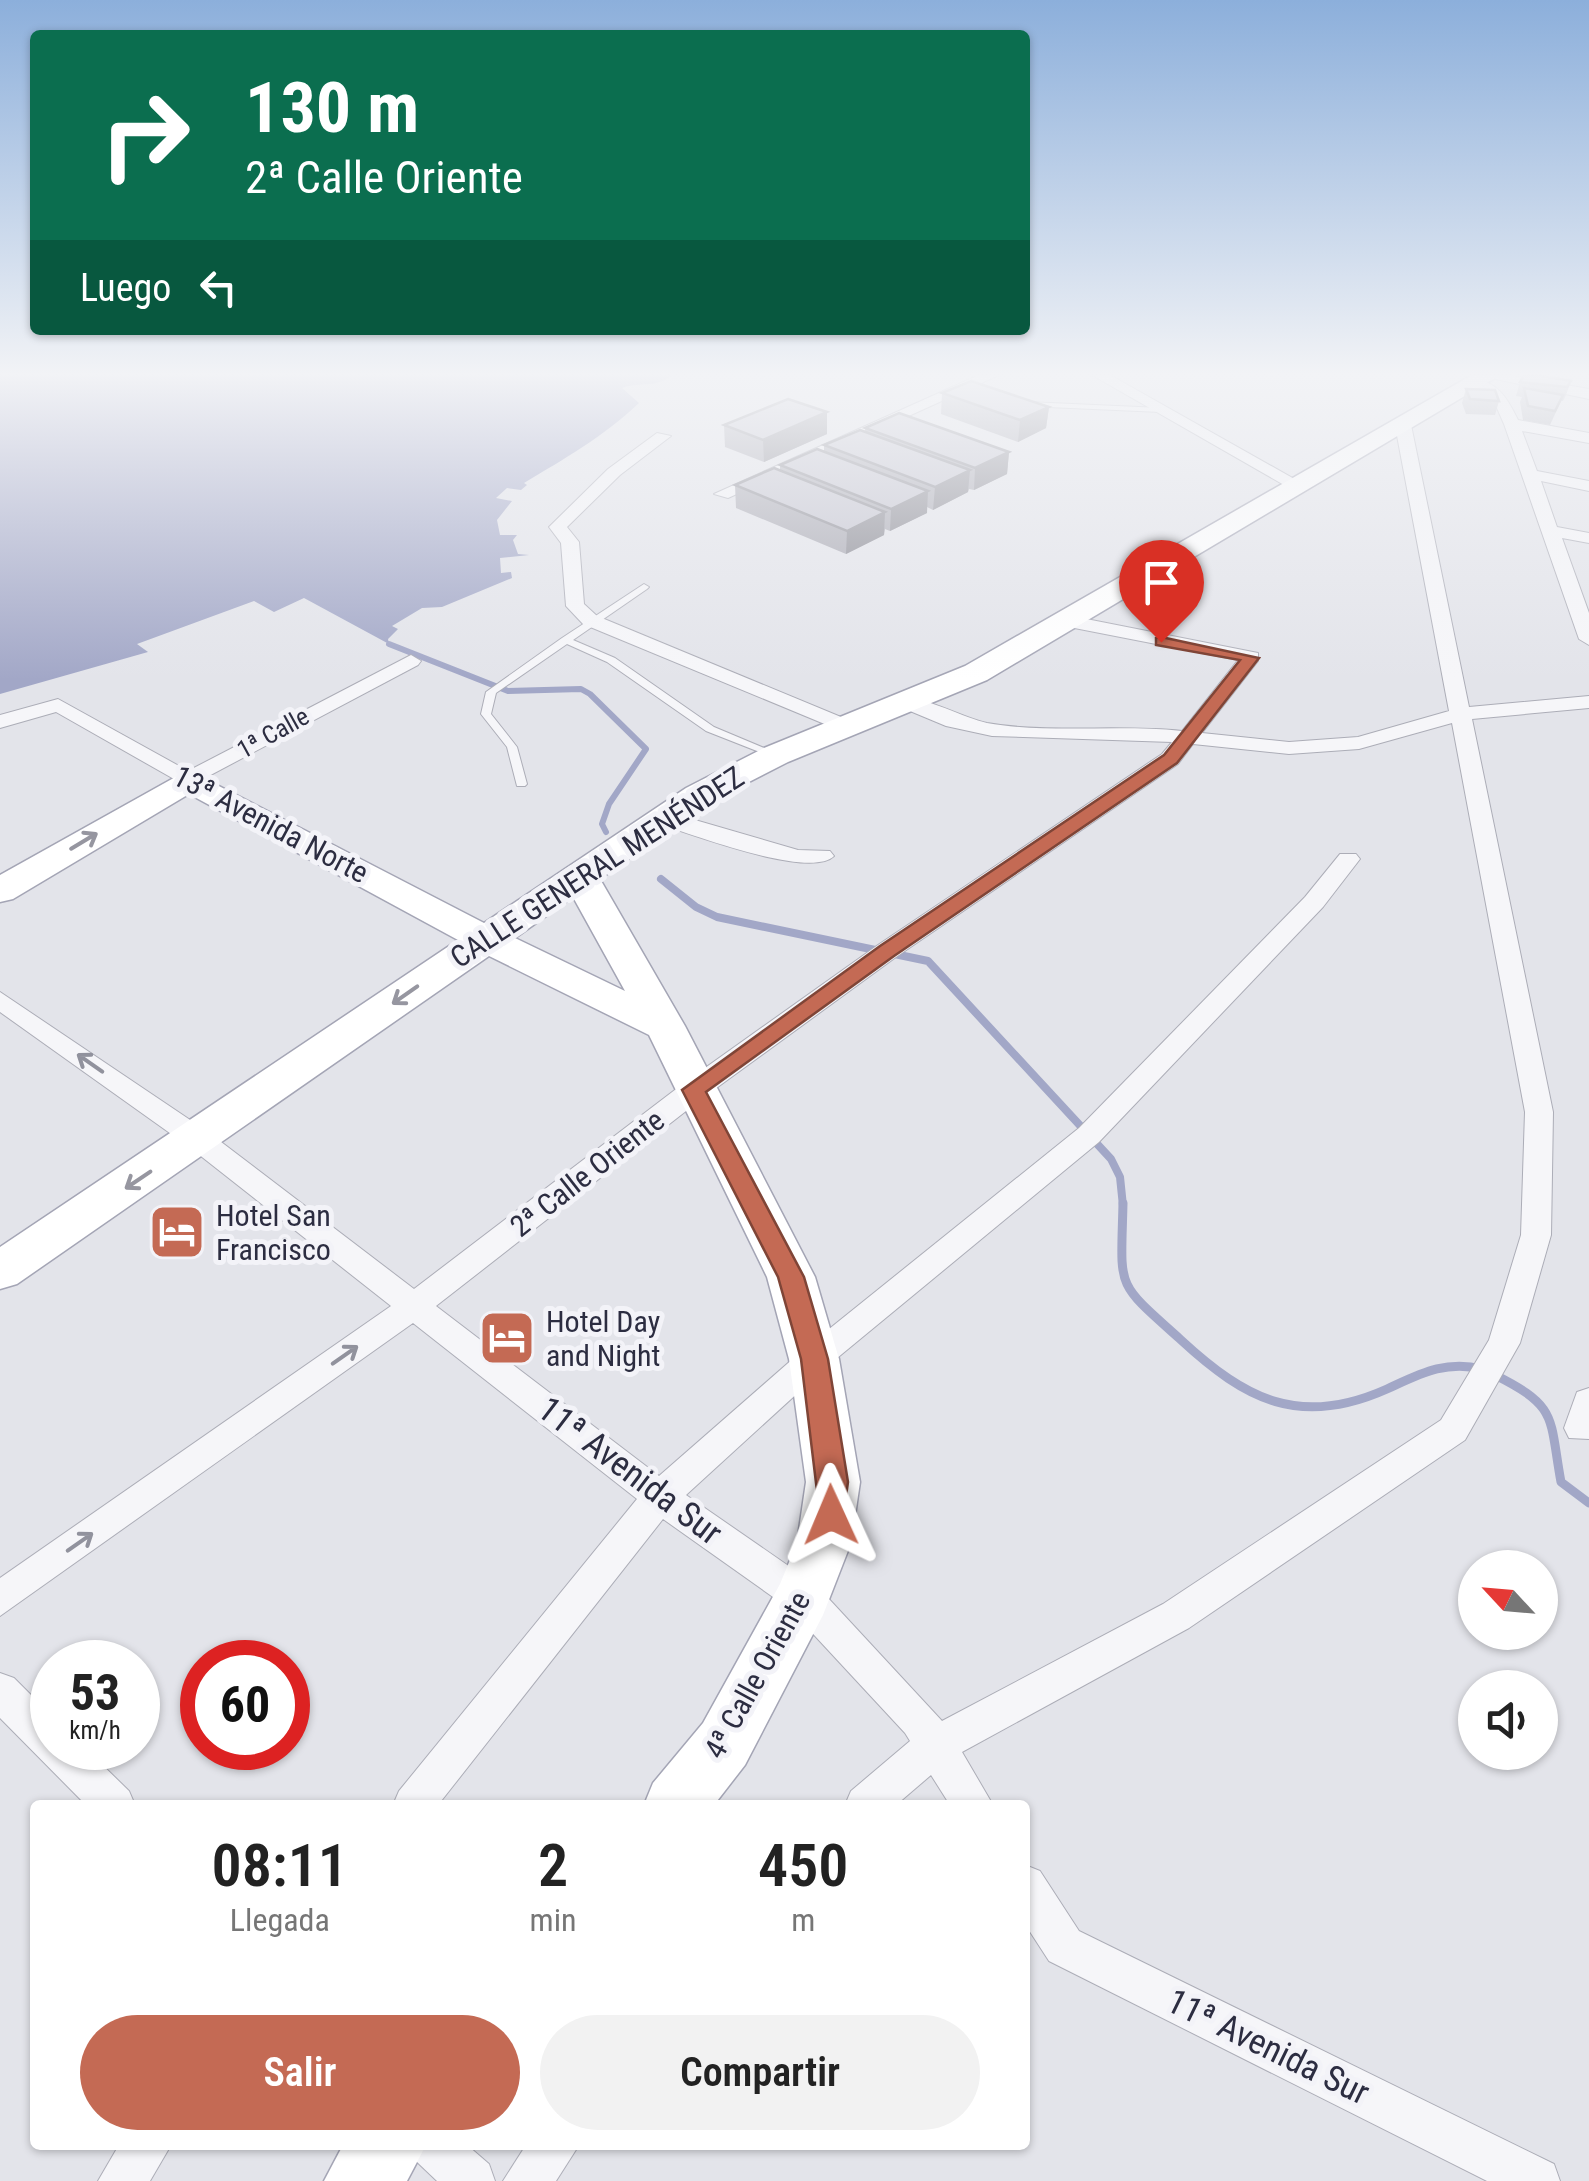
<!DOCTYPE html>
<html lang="es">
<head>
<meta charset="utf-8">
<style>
  body { margin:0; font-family:"Roboto Condensed",sans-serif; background:#f2f2f2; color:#222; height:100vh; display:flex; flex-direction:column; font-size:38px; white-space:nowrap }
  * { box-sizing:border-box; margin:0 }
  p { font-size:32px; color:#767676 }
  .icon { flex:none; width:55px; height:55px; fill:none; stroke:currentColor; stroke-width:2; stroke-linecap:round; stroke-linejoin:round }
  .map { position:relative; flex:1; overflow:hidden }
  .sheet { position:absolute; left:30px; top:1800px; width:1000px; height:350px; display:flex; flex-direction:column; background:#fff; border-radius:10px; box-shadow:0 2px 8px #0004 }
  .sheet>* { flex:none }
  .hud { position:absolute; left:30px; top:30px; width:1000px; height:305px; border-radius:10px; box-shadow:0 2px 8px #0004; background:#0b6e4f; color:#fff; overflow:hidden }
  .needle { width:65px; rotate:296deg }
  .controls { position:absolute; left:1458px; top:1550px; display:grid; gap:20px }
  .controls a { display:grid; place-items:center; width:100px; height:100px; border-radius:50%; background:#fff; box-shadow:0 2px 8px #0004; font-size:50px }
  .speed { position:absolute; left:30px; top:1640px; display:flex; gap:20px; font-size:50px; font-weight:700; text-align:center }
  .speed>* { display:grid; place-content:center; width:130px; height:130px; border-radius:50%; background:#fff; box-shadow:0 2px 8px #0004; line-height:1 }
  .speed small { font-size:25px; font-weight:400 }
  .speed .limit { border:15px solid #d22; background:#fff; color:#111 }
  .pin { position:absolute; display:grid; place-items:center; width:85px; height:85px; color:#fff; margin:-102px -42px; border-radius:50% 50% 50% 0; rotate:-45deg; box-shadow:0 0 10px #0007 }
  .pin .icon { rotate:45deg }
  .me { position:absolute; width:110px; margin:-55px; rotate:359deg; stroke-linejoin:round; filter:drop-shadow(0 0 8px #0008) }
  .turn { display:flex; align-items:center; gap:35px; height:210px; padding:0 50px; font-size:45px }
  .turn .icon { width:130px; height:130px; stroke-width:2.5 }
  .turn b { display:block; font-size:70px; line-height:85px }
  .then { display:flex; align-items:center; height:95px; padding:0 50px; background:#0003; gap:20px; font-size:38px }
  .eta { display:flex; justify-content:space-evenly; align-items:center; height:170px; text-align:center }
  .eta b { font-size:60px; font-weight:600; line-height:70px }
  .primary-button { display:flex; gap:20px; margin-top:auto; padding:20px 50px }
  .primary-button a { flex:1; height:115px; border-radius:60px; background:#c46a54; color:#fff; font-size:40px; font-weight:600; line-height:115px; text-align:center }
  .primary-button a+a { background:#f2f2f2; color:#222 }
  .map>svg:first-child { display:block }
  .water { fill:#a2a7c7 }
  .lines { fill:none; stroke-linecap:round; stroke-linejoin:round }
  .stream-far2 { stroke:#a2a7c7; stroke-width:6 }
  .stream-far1 { stroke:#a2a7c7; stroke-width:8 }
  .stream { stroke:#a2a7c7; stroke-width:9 }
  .lane-casing { stroke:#acadb7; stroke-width:2 }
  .street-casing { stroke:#acadb7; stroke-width:2 }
  .primary-casing { stroke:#a4a5b5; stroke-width:3 }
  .lane { fill:#f6f6f9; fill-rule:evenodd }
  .street { fill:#f6f6f9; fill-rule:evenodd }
  .primary { fill:#fff; fill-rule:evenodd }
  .wall { fill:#a6a6b0 }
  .shaded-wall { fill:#878790 }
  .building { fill:#c1c1cd; stroke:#878790; stroke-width:2.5 }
  .oneway { stroke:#9696a0 }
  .oneway2 { stroke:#91929d }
  .route { fill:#c46a54; stroke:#7f4537; stroke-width:2.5 }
  .labels { text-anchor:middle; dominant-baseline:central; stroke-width:10; stroke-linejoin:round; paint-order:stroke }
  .far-street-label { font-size:25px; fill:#2c2d41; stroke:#f3f3f8 }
  .street-label { font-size:30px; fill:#2c2d41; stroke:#f3f3f8 }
  .poi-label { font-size:30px; fill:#2c2d41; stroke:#f3f3f8; text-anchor:start }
  .near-street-label { font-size:35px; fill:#2c2d41; stroke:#f3f3f8 }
</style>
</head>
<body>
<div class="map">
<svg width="1589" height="2181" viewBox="0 0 1589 2181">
  <rect width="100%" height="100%" fill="#e3e4ea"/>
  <path class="water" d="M0,375h672c-16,14 -32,6 -50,13l17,15c-36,34 -75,56 -115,80l3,2 -6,5 -14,-2 -11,10 16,3 -15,19 3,15h17l-4,5 5,14 11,1 -29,3 1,15 10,-1 1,6 -70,29 -20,1 -30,18 6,3 -10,10 1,5 -85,-46 -30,14 -20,-11 -117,43 11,8 -148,42z"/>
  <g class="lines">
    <path class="stream-far2" d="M389,644l119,47 73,-2 9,5 56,55 -37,55 -7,20 4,8"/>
    <path class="stream-far1" d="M661,879l35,28 21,10 211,44 183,198 9,18 3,29"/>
    <g class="stream">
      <path d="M1123,1203c-2,88 -9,77 58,137 65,60 119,88 206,49 33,-15 58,-29 95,-20"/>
      <path d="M1495,1375c64,32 54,42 66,107l28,21"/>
    </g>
    <g class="lane-casing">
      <g id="lane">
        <path d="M1028,402l133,6 4,2 -4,2 -136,-6v-4z"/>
        <path d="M644,584l5,3 -2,2 -74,51 42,18 99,69 67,28 -5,3 -4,-1 -66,-26 -99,-69 -40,-18 -71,49 -5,21 26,33 10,37 -2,2h-8l-10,-39 -26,-33 5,-22 76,-54z"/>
      </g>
    </g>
    <g class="street-casing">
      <g id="street">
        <path d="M979,375h20l-271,123 -14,-4z"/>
        <path d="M1092,375h18l195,110 -14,4z"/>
        <path d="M1508,375l81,14v10l-108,-23z"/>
        <path d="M1469,380c27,-2 39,19 49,40l71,13v10l-67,-12 15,40 52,10v10l-48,-10 16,46 32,6v10l-27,-5 27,75v32l-10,-6 -75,-215 -11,-25 -24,-13z"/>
        <path d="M1403,420l8,5 58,282 120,-11v12l-117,11 81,393 -2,123 -31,108 -55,97 -276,188 -227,124 31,53h-43l-19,-30 -35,30h-51l6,-14 59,-50 -5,-8 -115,-124 -127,-90 -225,286h-45l6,-14 238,-292 -224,-176 -413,293v-38l391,-272 -203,-160 -188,-134v-20l208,140 206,157 270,-206 194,-138 284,-191 10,-12 -180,-6 -46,-10 -48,-20v-8c20,-5 65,20 89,25 62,11 131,1 195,8l56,-71 -179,-35 -3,-4 10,-6 192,38v8l-56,72 87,9 69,-5 91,-26 -54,-286zM1452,723l73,389 -4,123 -32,105 -48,80 -278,184 -221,117 -126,-136 -130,-90 139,-127 274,-226 224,-235 37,-48 -4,-5h-16l-35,43 -226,231 -276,222 -144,126 -223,-170 268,-209 192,-140 282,-193 15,-20 96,10 70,-5z"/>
        <path d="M657,433l14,3 -51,39 -53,52 12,15 5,62 13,12 256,106v8h-14l-256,-106 -17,-18 -5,-63 -12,-16 59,-58z"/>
        <path d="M411,655l10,6 -3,4 -230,122 -132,-75 -56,16v-13l58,-16 130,72z"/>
        <path d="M664,811l134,39 32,1 4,5c-24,24 -145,-23 -178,-33v-10z"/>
        <path d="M1589,1388v51l-20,-1 -5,-10 13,-36z"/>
        <path d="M0,1673l14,5 38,38v32h33l44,43 6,14h-49l-86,-87z"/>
        <path d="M1025,1865l15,6 39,60 475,233 6,17h-73l-438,-220 -24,-37z"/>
        <path d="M119,2145h52l-21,36h-52z"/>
        <path d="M409,2145h58l22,19 6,17h-58l-21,-20z"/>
        <path d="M526,2145h53l-23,36h-53z"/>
      </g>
    </g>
    <g class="primary-casing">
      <g id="primary">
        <path d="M1472,375h28l-513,305 -199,82 -78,40 -110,77 85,147 130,251 24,82 21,123 -9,61 -28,72 -78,150 -31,40h-70l9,-22 50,-60 77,-139 17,-41 9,-61 -17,-123 -22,-82 -118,-242 -160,-79 -472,328 -17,5v-42l458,-307 -269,-146 -176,105 -13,3v-27l188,-105 296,153 202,-135 78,-40 201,-82zM573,897l52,94 -110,-53z"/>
        <path d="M343,2145h83l-19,36h-83z"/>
      </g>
    </g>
    <use href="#lane" class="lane"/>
    <use href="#street" class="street"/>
    <use href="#primary" class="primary"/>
  </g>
  <g class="wall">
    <path d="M1571,381l-5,14 -3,6h-2l-11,24 -27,-5 -3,-18 2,-5 -6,-1 4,-14z"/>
    <path d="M1466,389l33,12 -4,14 -29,-1 -4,-11z"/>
    <path d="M942,393l107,14 -3,21 -28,14 -77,-28z"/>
    <path d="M724,425l103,9 -63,28 -39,-15z"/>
    <path d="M865,428l144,24 -2,22 -33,16 -5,-1 -1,3 -35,18 -6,-3v6l-37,18 -5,-2 -1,6 -38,19 -110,-46 -1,-23 45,-15v-5l44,-14v-6l41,-13z"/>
  </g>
  <g class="shaded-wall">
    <path d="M1049,407l-3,21 -28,14 2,-22z"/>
    <path d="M827,412v22l-63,28 -1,-22z"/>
    <path d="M1009,452l-2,22 -33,16 1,-22z"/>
    <path d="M970,470l-2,22 -35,18 2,-23z"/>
    <path d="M928,491l-1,22 -37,18 1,-22z"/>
    <path d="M885,512l-1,23 -38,19 1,-23z"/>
  </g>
  <g class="building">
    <path d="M1524,375h12l35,6 -4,6 -47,-5z"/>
    <path d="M971,381l78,26 -29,13 -78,-27z"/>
    <path d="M1524,388l39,7 -8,16 -27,-5z"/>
    <path d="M1466,389l29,1 4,11 -29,-2z"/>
    <path d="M788,399l39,13 -64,28 -39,-15z"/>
    <path d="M899,413l110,39 -34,16 -110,-40z"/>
    <path d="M860,430l110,40 -35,17 -111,-42z"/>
    <path d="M817,449l111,42 -37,18 -111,-44z"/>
    <path d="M774,468l111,44 -38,19 -112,-46z"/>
  </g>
  <defs><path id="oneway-shaft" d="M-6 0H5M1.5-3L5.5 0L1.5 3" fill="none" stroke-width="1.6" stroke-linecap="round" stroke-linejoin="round" transform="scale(2.5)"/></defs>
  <g class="oneway">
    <use href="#oneway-shaft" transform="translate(84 841) rotate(-31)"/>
    <use href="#oneway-shaft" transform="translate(405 995) rotate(145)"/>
    <use href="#oneway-shaft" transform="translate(138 1180) rotate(146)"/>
  </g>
  <g class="oneway2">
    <use href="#oneway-shaft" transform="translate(90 1063) rotate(-145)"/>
    <use href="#oneway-shaft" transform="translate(345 1355) rotate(-35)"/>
    <use href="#oneway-shaft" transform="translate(80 1542) rotate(-35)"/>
  </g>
  <linearGradient id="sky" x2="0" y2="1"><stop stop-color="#8cafdb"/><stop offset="0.55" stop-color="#f2f3f6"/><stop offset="1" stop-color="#f2f3f6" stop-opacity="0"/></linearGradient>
  <rect width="1589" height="680" fill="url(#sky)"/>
  <path class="route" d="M1161,637l98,21 -82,105 -283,193 -188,136 98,185 24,82 20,123 -6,42 -11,4 -10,-4 -20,-165 -23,-82 -96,-187 198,-144 284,-191 76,-95 -84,-15v-7z"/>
  <defs>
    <g id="hotel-square" transform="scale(2.875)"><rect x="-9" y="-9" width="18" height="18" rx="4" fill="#c46a54" stroke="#f3f3f8"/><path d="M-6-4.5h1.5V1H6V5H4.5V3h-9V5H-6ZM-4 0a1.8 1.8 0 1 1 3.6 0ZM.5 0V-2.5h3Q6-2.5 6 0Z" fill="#fff"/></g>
  </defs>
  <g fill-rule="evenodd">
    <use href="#hotel-square" x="177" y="1232"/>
    <use href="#hotel-square" x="507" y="1338"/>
  </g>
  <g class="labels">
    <g class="far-street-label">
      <text transform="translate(273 733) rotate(-29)">1ª Calle</text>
    </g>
    <g class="street-label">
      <text transform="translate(271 824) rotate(28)">13ª Avenida Norte</text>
      <text transform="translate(597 867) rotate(-33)">CALLE GENERAL MENÉNDEZ</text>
      <text transform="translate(587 1173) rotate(-38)">2ª Calle Oriente</text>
      <text transform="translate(757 1675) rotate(-61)">4ª Calle Oriente</text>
    </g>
    <g class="poi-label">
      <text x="216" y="1215">Hotel San<tspan x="216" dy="34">Francisco</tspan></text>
      <text x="546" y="1321">Hotel Day<tspan x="546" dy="34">and Night</tspan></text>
    </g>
    <g class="near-street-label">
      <text transform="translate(630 1471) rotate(37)">11ª Avenida Sur</text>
      <text transform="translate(1268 2047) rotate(26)">11ª Avenida Sur</text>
    </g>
  </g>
</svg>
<div class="controls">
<a><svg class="needle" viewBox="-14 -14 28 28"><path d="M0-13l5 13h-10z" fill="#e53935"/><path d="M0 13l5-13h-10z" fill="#767676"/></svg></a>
<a><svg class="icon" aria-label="sound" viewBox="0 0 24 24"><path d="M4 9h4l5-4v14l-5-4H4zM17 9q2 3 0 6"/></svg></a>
</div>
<div class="speed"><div>53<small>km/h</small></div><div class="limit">60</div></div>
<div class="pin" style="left:1161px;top:642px;background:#d93025"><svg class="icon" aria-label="arrive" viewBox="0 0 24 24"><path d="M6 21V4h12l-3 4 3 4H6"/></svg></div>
<svg class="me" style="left:831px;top:1515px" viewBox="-20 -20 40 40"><path d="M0-17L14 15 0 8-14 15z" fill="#c46a54" stroke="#fff" stroke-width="4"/></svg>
<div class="hud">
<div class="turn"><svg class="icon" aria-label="right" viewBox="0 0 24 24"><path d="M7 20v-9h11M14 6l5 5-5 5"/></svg><div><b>130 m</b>2ª Calle Oriente</div></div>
<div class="then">Luego<svg class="icon" aria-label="left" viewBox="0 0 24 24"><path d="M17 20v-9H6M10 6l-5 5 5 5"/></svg></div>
</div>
<section class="sheet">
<div class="eta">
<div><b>08:11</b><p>Llegada</p></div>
<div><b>2</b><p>min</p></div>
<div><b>450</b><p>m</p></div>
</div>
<div class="primary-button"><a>Salir</a><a>Compartir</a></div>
</section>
</div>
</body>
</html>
